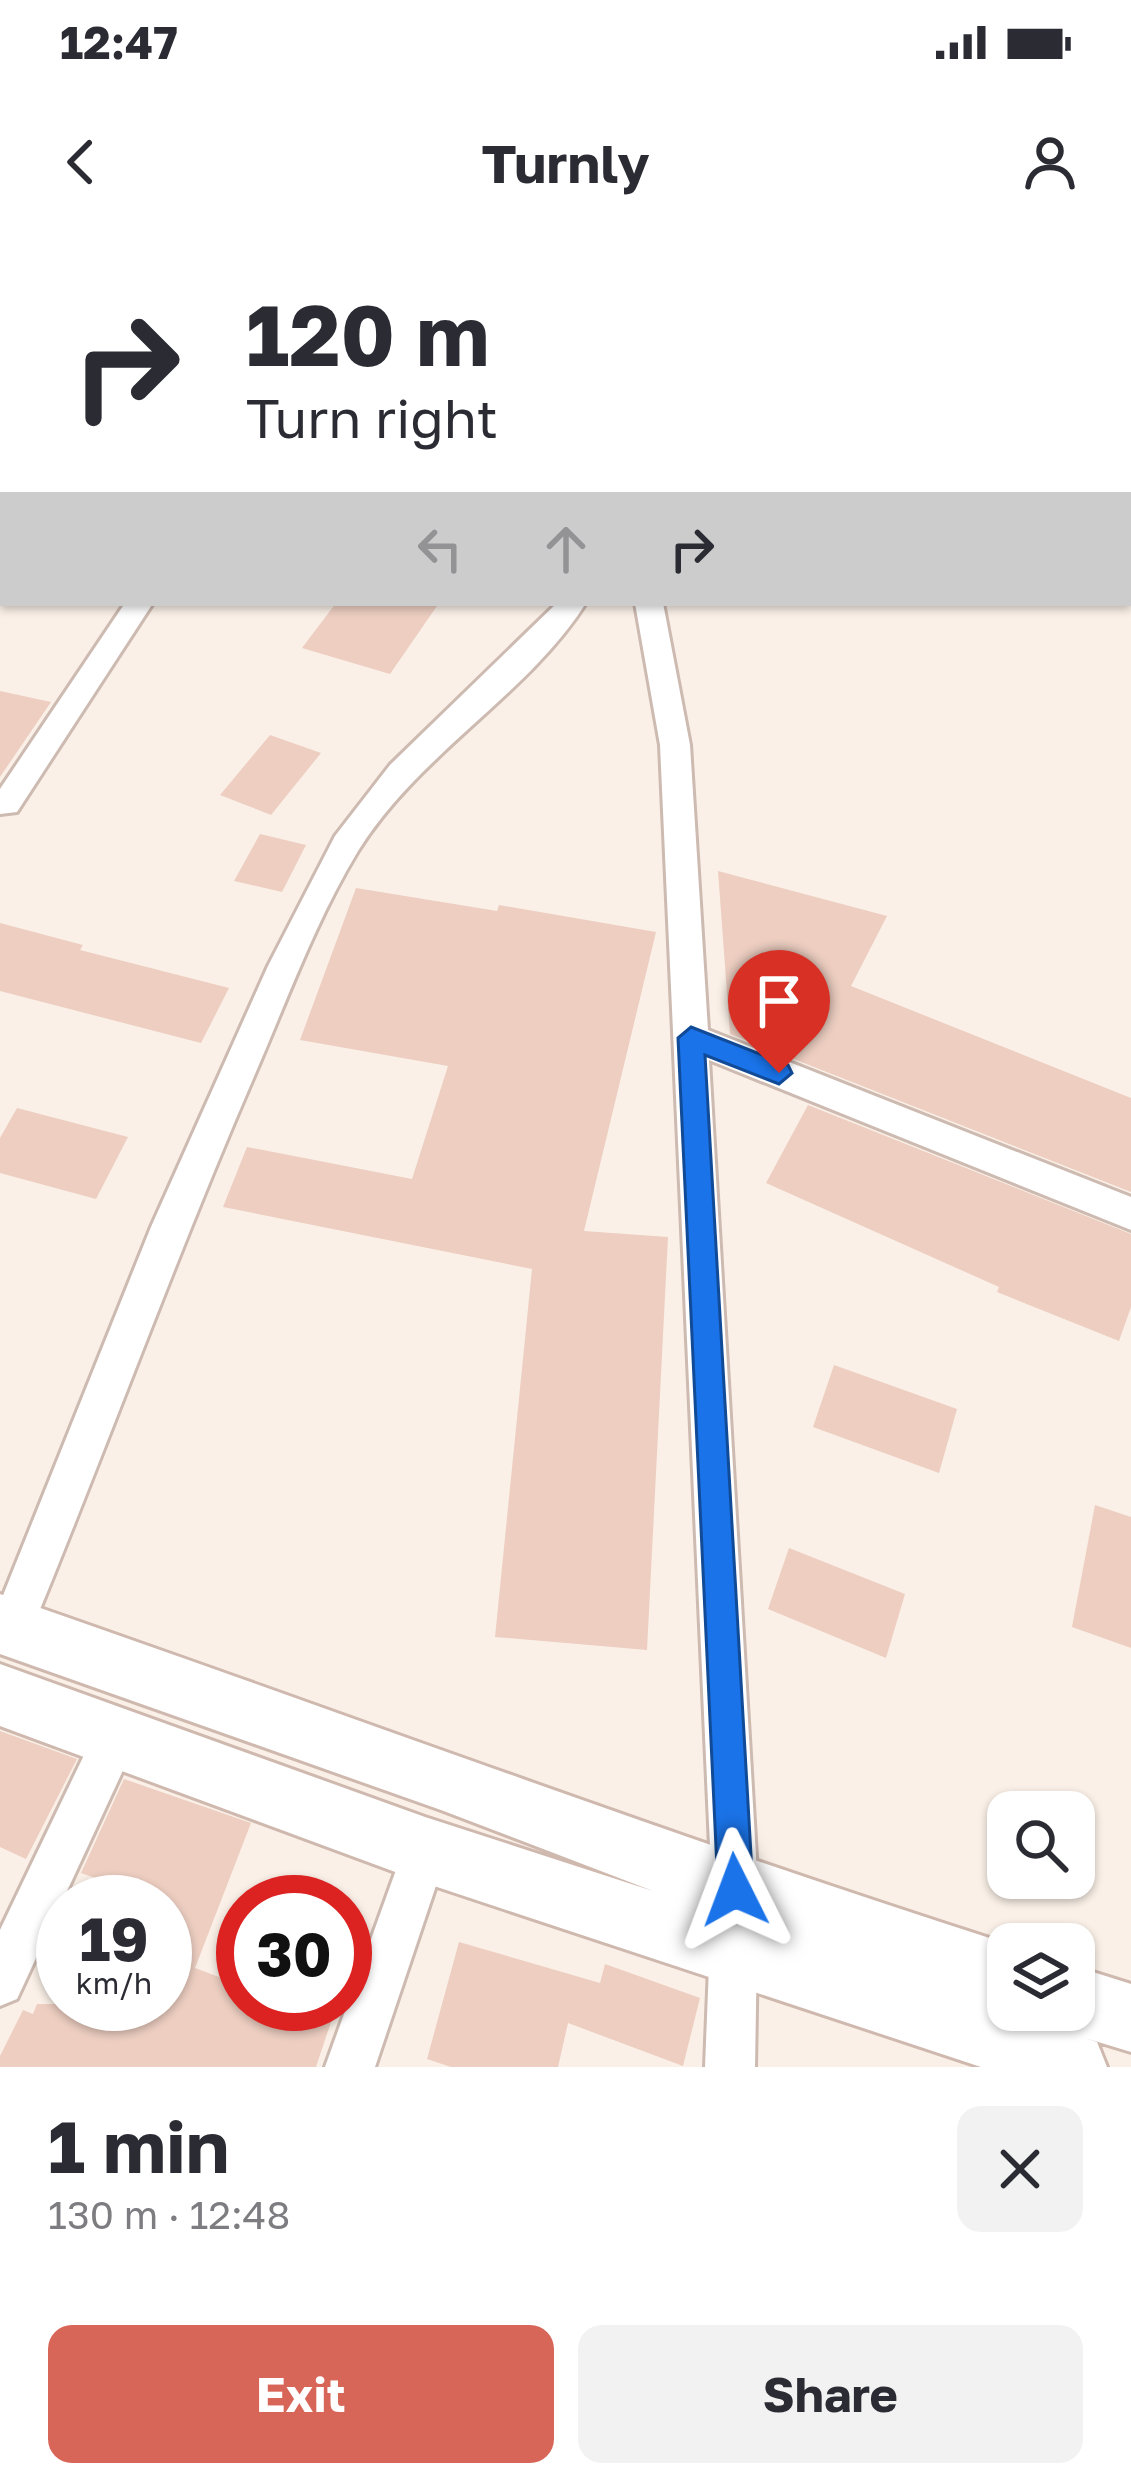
<!DOCTYPE html>
<html lang="en">
<head>
<meta charset="utf-8">
<style>
  body { margin:0; font-family:"Golos Text",sans-serif; background:#f2f2f3; color:#2b2b33; height:100vh; display:flex; flex-direction:column; font-size:45px; white-space:nowrap }
  * { box-sizing:border-box; margin:0 }
  p { font-size:39px; color:#7c7c81 }
  .icon { flex:none; width:66px; height:66px; fill:none; stroke:currentColor; stroke-width:2; stroke-linecap:round; stroke-linejoin:round }
  .map { position:relative; height:1827px; overflow:hidden }
  .side { display:flex; flex-direction:column; background:#fff; flex:1 }
  .side>* { flex:none }
  .banner { position:absolute; left:0px; top:0px; width:1131px; height:366px; box-shadow:0 3px 9px #0004; background:#fff; color:#2b2b33; overflow:hidden }
  .tools { position:absolute; left:987px; top:1551px; display:grid; gap:24px }
  .tools a { display:grid; place-items:center; width:108px; height:108px; border-radius:24px; background:#fff; box-shadow:0 3px 9px #0004; font-size:60px }
  .speed { position:absolute; left:36px; top:1635px; display:flex; gap:24px; font-size:60px; font-weight:700; text-align:center }
  .speed>* { display:grid; place-content:center; width:156px; height:156px; border-radius:50%; background:#fff; box-shadow:0 3px 9px #0004; line-height:1 }
  .speed small { font-size:30px; font-weight:400 }
  .speed .limit { border:18px solid #d22; background:#fff; color:#111 }
  .pin { position:absolute; display:grid; place-items:center; width:102px; height:102px; color:#fff; margin:-123px -51px; border-radius:50% 50% 50% 0; rotate:-45deg; box-shadow:0 0 12px #0007 }
  .pin .icon { rotate:45deg }
  .me { position:absolute; width:132px; margin:-66px; rotate:357deg; stroke-linejoin:round; filter:drop-shadow(0 0 9px #0008) }
  .turn { display:flex; align-items:center; gap:42px; height:252px; padding:0 48px; font-size:54px }
  .turn .icon { width:156px; height:156px; stroke-width:2.5 }
  .turn b { display:block; font-size:84px; line-height:102px }
  .lanes { display:flex; align-items:center; height:114px; padding:0 48px; background:#0003; justify-content:center; gap:60px; direction:ltr }
  .lanes .off { opacity:.35 }
  .round { display:grid; place-items:center; flex:none; width:126px; height:126px; border-radius:24px; background:#f2f2f3 }
  .headline { display:flex; align-items:center; justify-content:space-between; height:204px; padding:0 48px }
  h1 { font-size:72px; font-weight:700; line-height:90px }
  .primary-button { display:flex; gap:24px; margin-top:auto; padding:24px 48px }
  .primary-button a { flex:1; height:138px; border-radius:24px; background:#d86658; color:#fff; font-size:48px; font-weight:700; line-height:138px; text-align:center }
  .primary-button a+a { background:#f2f2f3; color:#2b2b33 }
  .status { display:flex; justify-content:space-between; align-items:center; height:84px; padding:0 60px; background:#fff; direction:ltr }
  .status svg { height:33px; fill:currentColor }
  header { display:flex; justify-content:space-between; align-items:center; height:156px; padding:0 48px; background:#fff; font-size:54px; font-weight:700 }
  .map>svg:first-child { display:block }
  .building { fill:#edcec1 }
  .lines { fill:none; stroke-linecap:round; stroke-linejoin:round }
  .lane-casing { stroke:#cdbab1; stroke-width:6 }
  .street-casing { stroke:#cdbab1; stroke-width:6 }
  .secondary-casing { stroke:#cfb9af; stroke-width:6 }
  .lane { fill:#fff; fill-rule:evenodd }
  .street { fill:#fff; fill-rule:evenodd }
  .secondary { fill:#fff; fill-rule:evenodd }
  .route { fill:#1a73e8; stroke:#114b97; stroke-width:3 }
</style>
</head>
<body>
<div class="status"><b>12:47</b><svg viewBox="0 0 49 12"><path d="M0 12V9h3v3zM5 12V6h3v6zM10 12V3h3v9zM15 12V0h3v12zM26 1h20v11H26zM47 4h2v5h-2z"/></svg></div>
<header><svg class="icon" aria-label="back" viewBox="0 0 24 24"><path d="M15 5l-7 7 7 7"/></svg>Turnly<svg class="icon" aria-label="person" viewBox="0 0 24 24"><circle cx="12" cy="8" r="4"/><path d="M4 21q1-7 8-7t8 7"/></svg></header>
<div class="map">
<svg width="1131" height="1827" viewBox="0 0 1131 1827">
  <rect width="100%" height="100%" fill="#faf0e7"/>
  <g class="building">
    <path d="M336,363h103l-49,71 -88,-26z"/>
    <path d="M0,451l51,11 -51,75z"/>
    <path d="M270,495l51,18 -50,62 -51,-20z"/>
    <path d="M260,594l46,11 -24,47 -48,-11z"/>
    <path d="M718,631l169,45 -36,70 280,112v94l-401,-158z"/>
    <path d="M356,648l141,23 2,-6 157,27 -72,299 84,6 -21,413 -152,-13 37,-368 -309,-62 24,-60 165,32 36,-113 -148,-26z"/>
    <path d="M0,683l83,22 -3,5 149,38 -28,55 -201,-52z"/>
    <path d="M808,865l323,129v73l-12,34 -122,-49 2,-5 -233,-104z"/>
    <path d="M17,868l111,29 -32,62 -96,-26v-35z"/>
    <path d="M834,1125l123,44 -18,64 -126,-46z"/>
    <path d="M1095,1265l36,12v131l-59,-21z"/>
    <path d="M789,1308l116,46 -19,64 -118,-49z"/>
    <path d="M0,1491l77,28 -51,100 -26,-12z"/>
    <path d="M124,1539l127,44 -56,145 48,18v18h49l40,15 -16,48h-316v-11l23,-46 10,4 4,-10h128v-102l-84,-29z"/>
    <path d="M459,1702l141,41 5,-19 95,34 -17,68 -115,-43 -10,44h-107l-24,-8z"/>
  </g>
  <g class="lines">
    <g class="lane-casing">
      <path id="lane" d="M0,57l3,1v11l-3,-1z"/>
    </g>
    <g class="street-casing">
      <g id="street">
        <rect x="716" y="0" width="22" height="3"/>
        <rect x="0" y="248" width="3" height="16"/>
        <path d="M125,363h28l-136,209 -17,2v-25z"/>
        <path d="M557,363h29c-58,92 -168,151 -228,248 -42,69 -71,149 -103,223 -81,187 -150,379 -228,567l-15,6 -12,-5v-39l151,-376 117,-261 67,-130 55,-71z"/>
        <path d="M635,363h28l27,142 18,285 423,167v33l-422,-170 49,830 -3,177h-50l7,-177 -52,-1145z"/>
        <path d="M115,1478l16,6 6,16 -120,259 -17,7v-76l99,-206z"/>
        <path d="M425,1587l16,7 7,16 -73,217h-50l84,-233z"/>
      </g>
    </g>
    <g class="secondary-casing">
      <path id="secondary" d="M0,1354c336,116 669,242 1008,350v66l42,14 -6,-14h30v-44l57,18v68l-46,-14 12,4 10,25h-126l-556,-184 -425,-157v-62l425,153 228,74 -212,-81 -441,-156z"/>
    </g>
    <use href="#lane" class="lane"/>
    <use href="#street" class="street"/>
    <use href="#secondary" class="secondary"/>
  </g>
  <path class="route" d="M691,787l97,38 4,8 -13,11 -74,-29 48,835 -5,12 -13,6 -12,-6 -5,-12 -40,-852z"/>
</svg>
<div class="tools">
<a><svg class="icon" aria-label="search" viewBox="0 0 24 24"><circle cx="10" cy="10" r="6"/><path d="M15 15l6 6"/></svg></a>
<a><svg class="icon" aria-label="layers" viewBox="0 0 24 24"><path d="M12 4l9 5-9 5-9-5zM3 14l9 5 9-5"/></svg></a>
</div>
<div class="speed"><div>19<small>km/h</small></div><div class="limit">30</div></div>
<div class="pin" style="left:779px;top:833px;background:#d93025"><svg class="icon" aria-label="arrive" viewBox="0 0 24 24"><path d="M6 21V4h12l-3 4 3 4H6"/></svg></div>
<svg class="me" style="left:735px;top:1650px" viewBox="-20 -20 40 40"><path d="M0-17L14 15 0 8-14 15z" fill="#1a73e8" stroke="#fff" stroke-width="4"/></svg>
<div class="banner">
<div class="turn"><svg class="icon" aria-label="right" viewBox="0 0 24 24"><path d="M7 20v-9h11M14 6l5 5-5 5"/></svg><div><b>120 m</b>Turn right</div></div>
<div class="lanes"><svg class="icon off" aria-label="left" viewBox="0 0 24 24"><path d="M17 20v-9H6M10 6l-5 5 5 5"/></svg><svg class="icon off" aria-label="ahead" viewBox="0 0 24 24"><path d="M12 20V5M6 11l6-6 6 6"/></svg><svg class="icon" aria-label="right" viewBox="0 0 24 24"><path d="M7 20v-9h11M14 6l5 5-5 5"/></svg></div>
</div>
</div>
<section class="side">
<div class="headline"><div><h1>1 min</h1><p>130 m · 12:48</p></div><a class="round"><svg class="icon" aria-label="close" viewBox="0 0 24 24"><path d="M6 6l12 12M18 6L6 18"/></svg></a></div>
<div class="primary-button"><a>Exit</a><a>Share</a></div>
</section>
</body>
</html>
